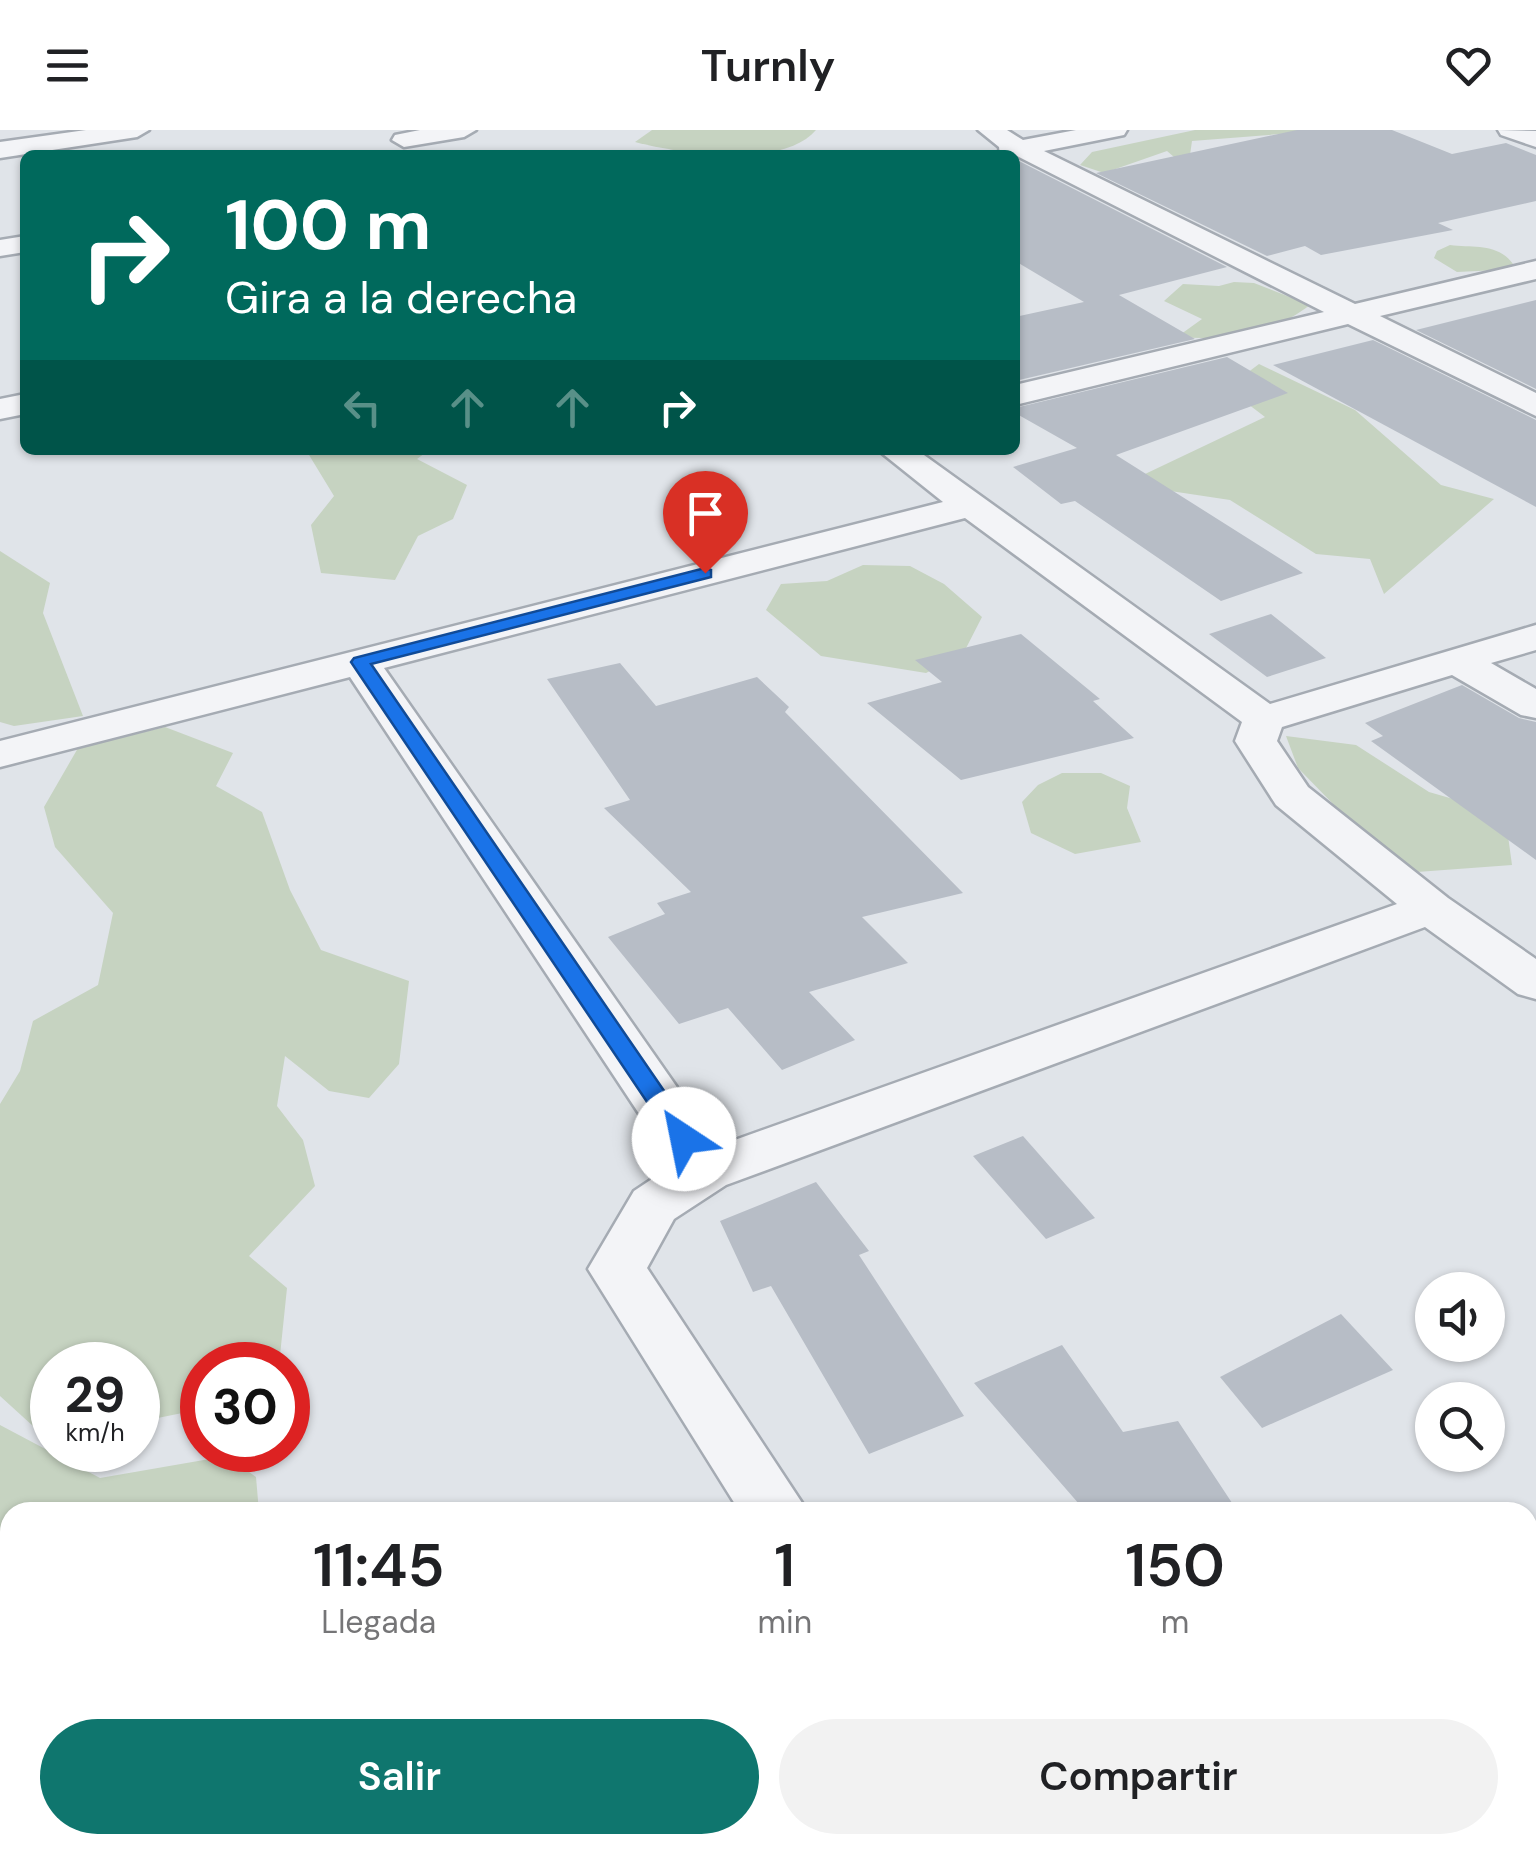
<!DOCTYPE html>
<html lang="es">
<head>
<meta charset="utf-8">
<style>
  body { margin:0; font-family:"DM Sans",sans-serif; background:#f2f2f2; color:#202124; height:100vh; display:flex; flex-direction:column; font-size:38px; white-space:nowrap }
  * { box-sizing:border-box; margin:0 }
  p { font-size:32px; color:#757577 }
  .icon { flex:none; width:55px; height:55px; fill:none; stroke:currentColor; stroke-width:2; stroke-linecap:round; stroke-linejoin:round }
  .map { position:relative; flex:1; overflow:hidden }
  .side { position:absolute; left:0px; top:1372px; width:1538px; height:352px; display:flex; flex-direction:column; background:#fff; border-radius:30px 30px 0 0; box-shadow:0 2px 8px #0004 }
  .side>* { flex:none }
  .guide { position:absolute; left:20px; top:20px; width:1000px; height:305px; border-radius:15px; box-shadow:0 2px 8px #0004; background:#00695c; color:#fff; overflow:hidden }
  .buttons { position:absolute; left:1415px; top:1142px; display:grid; gap:20px }
  .buttons a { display:grid; place-items:center; width:90px; height:90px; border-radius:50%; background:#fff; box-shadow:0 2px 8px #0004; font-size:50px }
  .speed { position:absolute; left:30px; top:1212px; display:flex; gap:20px; font-size:50px; font-weight:700; text-align:center }
  .speed>* { display:grid; place-content:center; width:130px; height:130px; border-radius:50%; background:#fff; box-shadow:0 2px 8px #0004; line-height:1 }
  .speed small { font-size:25px; font-weight:400 }
  .speed .limit { border:15px solid #d22; background:#fff; color:#111 }
  .pin { position:absolute; display:grid; place-items:center; width:85px; height:85px; color:#fff; margin:-102px -42px; border-radius:50% 50% 50% 0; rotate:-45deg; box-shadow:0 0 10px #0007 }
  .pin .icon { rotate:45deg }
  .me { position:absolute; width:110px; margin:-55px; rotate:326deg; stroke-linejoin:round; filter:drop-shadow(0 0 8px #0008) }
  .turn { display:flex; align-items:center; gap:35px; height:210px; padding:0 40px; font-size:45px }
  .turn .icon { width:130px; height:130px; stroke-width:2.5 }
  .turn b { display:block; font-size:70px; line-height:85px }
  .lanes { display:flex; align-items:center; height:95px; padding:0 40px; background:#0003; justify-content:center; gap:50px; direction:ltr }
  .lanes .off { opacity:.35 }
  .eta { display:flex; justify-content:space-evenly; align-items:center; height:170px; text-align:center }
  .eta b { font-size:60px; font-weight:600; line-height:70px }
  .button { display:flex; gap:20px; margin-top:auto; padding:20px 40px }
  .button a { flex:1; height:115px; border-radius:60px; background:#0f766e; color:#fff; font-size:40px; font-weight:600; line-height:115px; text-align:center }
  .button a+a { background:#f2f2f2; color:#202124 }
  header { display:flex; justify-content:space-between; align-items:center; height:130px; padding:0 40px; background:#fff; font-size:45px; font-weight:600 }
  .map>svg:first-child { display:block }
  .green { fill:#c6d3c1 }
  .building { fill:#b7bdc6 }
  .lines { fill:none; stroke-linecap:round; stroke-linejoin:round }
  .street-casing { stroke:#a5abb3; stroke-width:5 }
  .street { fill:#f3f4f7; fill-rule:evenodd }
  .route { fill:#1a73e8; stroke:#114b97; stroke-width:2.5 }
</style>
</head>
<body>
<header><svg class="icon" aria-label="menu" viewBox="0 0 24 24"><path d="M4 6h16M4 12h16M4 18h16"/></svg>Turnly<svg class="icon" aria-label="heart" viewBox="0 0 24 24"><path d="M12 20l-8-8c-3-5 5-10 8-4 3-6 11-1 8 4z"/></svg></header>
<div class="map">
<svg width="1536" height="1723" viewBox="0 0 1536 1723">
  <rect width="100%" height="100%" fill="#e0e4e9"/>
  <g class="green">
    <path d="M652,0h164c-33,39 -135,24 -181,12z"/>
    <path d="M1195,0h137l-140,11 -4,28 -21,-18 -63,22 -24,-8 12,-13z"/>
    <path d="M1450,115c24,3 48,-2 63,19l-14,6 -42,2 -23,-14 3,-7z"/>
    <path d="M1234,152l20,1 56,22c-39,30 -84,36 -133,32l25,-18 -38,-18 19,-17 36,2z"/>
    <path d="M1259,234l96,46 86,75 53,14 -110,95 -14,-35 -54,-5 -86,-54 -106,-16 141,-67 -38,-29z"/>
    <path d="M306,320h123l-12,9 50,26 -14,34 -35,17 -23,44 -74,-7 -10,-48 23,-29z"/>
    <path d="M0,421l50,32 -7,30 40,103 -69,10 -14,-4z"/>
    <path d="M863,435l47,1 34,18 38,33 -19,37 -37,19 -105,-17 -55,-46 15,-26 46,-3z"/>
    <path d="M165,597l68,26 -17,33 46,26 28,78 31,60 88,31 -10,83 -30,34 -40,-7 -44,-35 -8,50 26,34 12,46 -66,70 38,32 -8,77h-77v44l-64,13v-57h-86v71l-7,1 -45,-41v-292l20,-33 13,-50 65,-36 15,-72 -58,-66 -11,-40 34,-59z"/>
    <path d="M1286,606l70,9 73,47 76,22 7,51 -95,7 -79,-63 -40,-41z"/>
    <path d="M1062,643h39l29,13 -3,22 14,34 -66,12 -44,-21 -9,-31 16,-17z"/>
    <path d="M0,1295l100,53 127,-22 29,21 3,35h-249v333h493l9,8h-512z"/>
  </g>
  <g class="building">
    <path d="M1297,0h95l60,24 54,-11 30,12v46l-98,22 15,7 -132,25 -16,-9 -38,10 -171,-83z"/>
    <path d="M1015,29l212,108 -108,28 76,44 -180,42v-64l69,-15 -69,-41z"/>
    <path d="M1536,170v89l-120,-59z"/>
    <path d="M1373,210l163,80v87l-263,-142z"/>
    <path d="M1227,227l61,36 -172,62 187,118 -82,28 -146,-100 -14,3 -48,-37 64,-19 -62,-35v-5z"/>
    <path d="M1271,484l55,44 -59,19 -58,-43z"/>
    <path d="M1021,504l79,65 -7,2 41,37 -173,42 -94,-77 75,-21 -27,-22z"/>
    <path d="M620,533l36,43 101,-29 32,30 -4,5 178,181 -101,24 46,46 -99,29 46,48 -73,30 -54,-62 -49,16 -71,-87 57,-23 -8,-11 34,-11 -87,-84 26,-8 -83,-121z"/>
    <path d="M1462,555l57,33 17,4v138l-165,-119 12,-5 -18,-13z"/>
    <path d="M1023,1006l72,82 -49,21 -73,-83z"/>
    <path d="M816,1052l53,69 -10,4 105,161 -95,38 -98,-168 -18,6 -33,-71z"/>
    <path d="M1341,1184l52,56 -131,58 -42,-51z"/>
    <path d="M1062,1215l61,87 55,-11 60,91h-152l-112,-129z"/>
  </g>
  <g class="lines">
    <g class="street-casing">
      <g id="street">
        <path d="M86,0h63l-12,7 -137,21v-16z"/>
        <path d="M420,0h56l-12,7 -60,10 -12,-7 3,-5z"/>
        <path d="M978,0h29l16,10 53,-10h51l-3,5 -80,16 311,153 181,-43v18l-156,37 156,77v23l-188,-92 -333,81v-20l309,-73 -309,-157h-15l-1,-8z"/>
        <path d="M1498,0l38,1v16l-35,-12z"/>
        <path d="M25,106v16l-25,4v-16z"/>
        <path d="M25,264v20l-25,5v-20z"/>
        <path d="M878,320h39l353,254 266,-79v25l-45,13 45,26v29l-15,-3 -69,-40 -170,52 -5,14 31,46 140,111 88,61v40l-18,-5 -93,-67 -699,258 -52,34 -27,49 161,244h-68l-152,-243 46,-78 39,-26 -323,-488 -350,90v-26l943,-239zM965,388l277,204 -7,19 41,64 121,99 -679,242 -334,-478z"/>
        <path d="M952,1715h77l4,8h-77z"/>
      </g>
    </g>
    <use href="#street" class="street"/>
  </g>
  <path class="route" d="M705,438l6,2v7l-340,87 322,469 4,6 -4,6h-17l-325,-483 3,-4z"/>
</svg>
<div class="buttons">
<a><svg class="icon" aria-label="sound" viewBox="0 0 24 24"><path d="M4 9h4l5-4v14l-5-4H4zM17 9q2 3 0 6"/></svg></a>
<a><svg class="icon" aria-label="search" viewBox="0 0 24 24"><circle cx="10" cy="10" r="6"/><path d="M15 15l6 6"/></svg></a>
</div>
<div class="speed"><div>29<small>km/h</small></div><div class="limit">30</div></div>
<div class="pin" style="left:705px;top:443px;background:#d93025"><svg class="icon" aria-label="arrive" viewBox="0 0 24 24"><path d="M6 21V4h12l-3 4 3 4H6"/></svg></div>
<svg class="me" style="left:684px;top:1009px" viewBox="-20 -20 40 40"><circle r="19" fill="#fff"/><path d="M0-13L10 11 0 6-10 11z" fill="#1a73e8"/></svg>
<div class="guide">
<div class="turn"><svg class="icon" aria-label="right" viewBox="0 0 24 24"><path d="M7 20v-9h11M14 6l5 5-5 5"/></svg><div><b>100 m</b>Gira a la derecha</div></div>
<div class="lanes"><svg class="icon off" aria-label="left" viewBox="0 0 24 24"><path d="M17 20v-9H6M10 6l-5 5 5 5"/></svg><svg class="icon off" aria-label="ahead" viewBox="0 0 24 24"><path d="M12 20V5M6 11l6-6 6 6"/></svg><svg class="icon off" aria-label="ahead" viewBox="0 0 24 24"><path d="M12 20V5M6 11l6-6 6 6"/></svg><svg class="icon" aria-label="right" viewBox="0 0 24 24"><path d="M7 20v-9h11M14 6l5 5-5 5"/></svg></div>
</div>
<section class="side">
<div class="eta">
<div><b>11:45</b><p>Llegada</p></div>
<div><b>1</b><p>min</p></div>
<div><b>150</b><p>m</p></div>
</div>
<div class="button"><a>Salir</a><a>Compartir</a></div>
</section>
</div>
</body>
</html>
